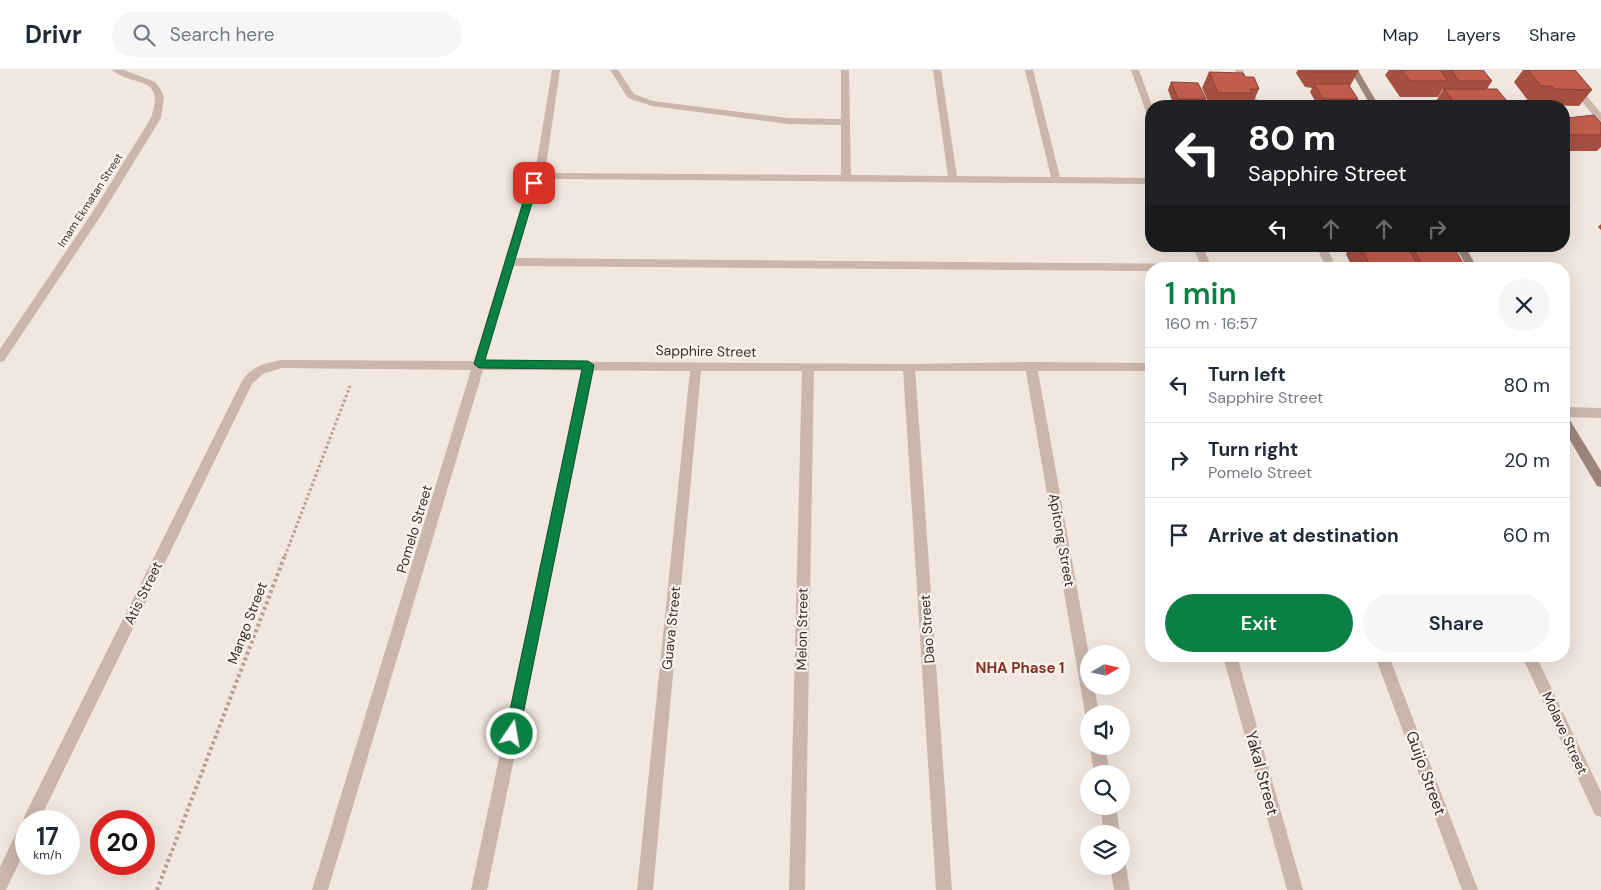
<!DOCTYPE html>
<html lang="en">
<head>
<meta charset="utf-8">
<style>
  body { margin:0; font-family:"DM Sans",sans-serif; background:#f6f6f7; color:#1f2937; height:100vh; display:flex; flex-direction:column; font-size:19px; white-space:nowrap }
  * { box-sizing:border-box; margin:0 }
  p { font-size:16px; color:#747a83 }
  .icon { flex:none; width:28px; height:28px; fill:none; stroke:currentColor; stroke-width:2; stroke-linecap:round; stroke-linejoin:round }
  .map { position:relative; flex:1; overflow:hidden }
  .sheet { position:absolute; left:1145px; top:192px; width:425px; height:400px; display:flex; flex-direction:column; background:#fff; border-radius:20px; box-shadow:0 5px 20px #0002 }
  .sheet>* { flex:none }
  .top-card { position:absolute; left:1145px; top:30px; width:425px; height:152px; border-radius:20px; box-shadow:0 5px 20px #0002; background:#202124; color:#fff; overflow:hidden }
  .needle { width:32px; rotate:81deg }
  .fabs { position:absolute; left:1080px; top:575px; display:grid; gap:10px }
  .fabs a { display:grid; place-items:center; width:50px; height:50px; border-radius:50%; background:#fff; box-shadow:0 5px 20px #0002; font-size:25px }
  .speed { position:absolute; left:15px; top:740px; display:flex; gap:10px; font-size:25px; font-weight:700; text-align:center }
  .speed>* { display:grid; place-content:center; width:65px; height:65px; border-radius:50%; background:#fff; box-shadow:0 5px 20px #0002; line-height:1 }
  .speed small { font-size:12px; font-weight:400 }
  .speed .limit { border:8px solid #d22; background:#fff; color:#111 }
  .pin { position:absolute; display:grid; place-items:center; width:42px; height:42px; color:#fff; margin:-21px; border-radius:10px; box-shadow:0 2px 8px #0006 }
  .me { position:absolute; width:55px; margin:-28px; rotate:12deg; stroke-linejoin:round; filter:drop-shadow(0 0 4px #0008) }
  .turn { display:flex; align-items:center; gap:18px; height:105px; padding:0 20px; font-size:22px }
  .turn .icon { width:65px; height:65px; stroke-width:2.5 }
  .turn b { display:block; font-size:35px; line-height:42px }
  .lanes { display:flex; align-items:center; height:48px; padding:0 20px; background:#0003; justify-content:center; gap:25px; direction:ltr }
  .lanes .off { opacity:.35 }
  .round { display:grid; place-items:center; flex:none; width:52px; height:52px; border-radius:26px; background:#f6f6f7 }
  .summary { display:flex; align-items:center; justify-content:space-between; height:85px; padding:0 20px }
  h1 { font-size:30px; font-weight:600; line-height:38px; color:#0b8043 }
  .button { display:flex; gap:10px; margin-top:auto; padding:10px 20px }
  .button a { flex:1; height:58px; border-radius:30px; background:#0b8043; color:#fff; font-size:20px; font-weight:600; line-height:58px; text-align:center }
  .button a+a { background:#f6f6f7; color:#1f2937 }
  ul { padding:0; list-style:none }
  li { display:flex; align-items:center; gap:15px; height:75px; padding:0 20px; border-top:1px solid #e0e1e3 }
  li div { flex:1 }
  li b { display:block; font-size:19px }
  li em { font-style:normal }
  header { display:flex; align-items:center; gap:30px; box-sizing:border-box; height:70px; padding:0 25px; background:#fff; border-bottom:1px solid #e0e1e3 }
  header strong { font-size:24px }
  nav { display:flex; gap:28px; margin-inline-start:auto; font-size:18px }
  .search { width:350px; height:45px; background:#f6f6f7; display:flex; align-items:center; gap:12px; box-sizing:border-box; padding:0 18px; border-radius:28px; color:#747a83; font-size:19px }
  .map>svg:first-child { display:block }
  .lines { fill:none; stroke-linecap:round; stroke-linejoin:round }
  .path-far1 { stroke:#b6a095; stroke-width:3; stroke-dasharray:2.5 2.5; stroke-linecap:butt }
  .path { stroke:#b6a095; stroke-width:4; stroke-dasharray:3 3; stroke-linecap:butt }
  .lane { fill:#cab6ab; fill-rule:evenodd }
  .street { fill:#cab6ab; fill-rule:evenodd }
  .secondary { fill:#9e857c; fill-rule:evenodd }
  .wall { fill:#a75042 }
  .building { fill:#c25d4d; stroke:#884136 }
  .route { fill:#0b8043; stroke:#07532c }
  .labels { text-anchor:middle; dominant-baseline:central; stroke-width:4.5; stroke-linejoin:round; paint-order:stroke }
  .far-street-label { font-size:11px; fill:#382d2a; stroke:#faf2ec }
  .street-label { font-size:14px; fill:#382d2a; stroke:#faf2ec }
  .neighbourhood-label { font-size:15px; font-weight:bold; fill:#853225; stroke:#faf2ec }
  .near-street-label { font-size:16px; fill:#382d2a; stroke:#faf2ec }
</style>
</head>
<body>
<header>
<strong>Drivr</strong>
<div class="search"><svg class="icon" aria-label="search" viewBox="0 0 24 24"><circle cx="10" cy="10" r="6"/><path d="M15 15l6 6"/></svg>Search here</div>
<nav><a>Map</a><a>Layers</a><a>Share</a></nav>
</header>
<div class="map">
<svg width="1601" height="820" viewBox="0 0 1601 820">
  <rect width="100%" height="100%" fill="#f2e7df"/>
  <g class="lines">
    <path class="path-far1" d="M285,486l65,-170"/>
    <path class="path" d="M157,820l128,-335"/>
    <g class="lane">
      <path d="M552,0h8l-16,109 -5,3 -5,-3z"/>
      <path d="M589,291l6,4 -108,525h-16l112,-525z"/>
      <path d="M1031,292l6,4 52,289v31h5l5,28h-10v6l-4,-6 -60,-348z"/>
      <path d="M808,294l6,4 -9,522h-16l13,-522z"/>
      <path d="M909,294l6,4 37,522h-16l-33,-522z"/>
      <path d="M1564,337l37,1v10l-37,-1z"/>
      <path d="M1223,586h14l66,234h-16z"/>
      <path d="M1375,586h14l89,234h-16z"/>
      <path d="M1522,586h14l65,136v25l-6,-2z"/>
      <path d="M1090,676h15l5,28h-16z"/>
      <path d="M1100,736h16l4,28h-16z"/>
      <path d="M1121,789l5,7 4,24h-16l-4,-24h11z"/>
    </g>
    <g class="street">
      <path d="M112,0h12l31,12 6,8 3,7 -3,21 -59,96 -98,147 -4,1v-13l94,-139 57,-92c15,-45 -18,-30 -39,-48z"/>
      <path d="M610,0h8l16,24 19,7 135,17 53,1v-49h8l2,105 97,1 -15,-106h8l16,106 94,1 -26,-107h8l27,107 91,1v6l-595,-5 -14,3 -5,3 -22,73 685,6 -7,-18h10l9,23h-61v2l-638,-5 -28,95 424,3 122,-2 120,1v8h-450l-48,519h-16l53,-519 -207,-1 -155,520h-16l159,-520 -189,-2 -19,6 -11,10 -213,437h-13v27l-20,42h-6v-23l20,-42 4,-1 -1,-3 2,-6 217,-434c9,-15 24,-18 40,-21l192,1 54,-178 8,-6 20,-4 285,2v-50l-53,-1 -136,-18 -24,-8z"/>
      <path d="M1131,0h8l13,36 -1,12 -4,-3z"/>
      <path d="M1235,0h8l17,36h-8z"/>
      <path d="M1556,0h9l36,43v9l-3,-1z"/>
      <path d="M1316,176h10l11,23h-10z"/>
    </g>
    <g class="secondary">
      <path d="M1350,0h8l21,36h-8z"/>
      <path d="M1455,176h10l13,23h-10z"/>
      <path d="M1564,345l4,2 33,54v16l-4,-1 -33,-56z"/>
    </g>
  </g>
  <g class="wall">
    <path d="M1298,0h61l-9,16h-1l9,13 -4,7h-36l-8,-14 2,-4 -7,-1 -9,-14z"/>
    <path d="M1389,0h94l9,11 -5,8 24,17h-76l-1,-2 9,-14v-1l-5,8h-38l-15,-22z"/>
    <path d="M1523,0h52l17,20 -13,16 -37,-1 -2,-3h-11l-15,-20z"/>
    <path d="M1209,2l36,5 14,12 -7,16h-6v1h-36l-8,-18z"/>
    <path d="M1171,12l35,17 -3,7h-29l-6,-16z"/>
    <path d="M1564,45l3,3 34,5v24l-4,4h-33z"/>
    <path d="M1601,154v6l-3,-3z"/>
    <path d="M1351,176h102l11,19 -3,4h-108l-7,-15z"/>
  </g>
  <g class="building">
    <path d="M1312,0h38l1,2h-38z"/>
    <path d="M1402,0h38l8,11h-38z"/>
    <path d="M1451,0h32l9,11h-33z"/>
    <path d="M1528,0h47l17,20 -37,-1 -3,-3h-11z"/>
    <path d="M1209,2l34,1 2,4h9l5,12h-9l2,4h-34z"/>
    <path d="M1171,12l27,1 8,16h-28z"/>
    <path d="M1314,14h34l10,15h-35z"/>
    <path d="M1444,19h53l14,17h-54z"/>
    <path d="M1564,45l3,3 27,-3 7,8v12h-37z"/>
    <path d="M1360,176h47l12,21h-48z"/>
    <path d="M1412,176h41l11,19 -42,-1z"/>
  </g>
  <path class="route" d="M534,110l4,3 -53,177 103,1 6,4 -75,369 -2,5 -5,2 -5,-2 -2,-5 77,-365 -103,-1 -5,-4 55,-181z"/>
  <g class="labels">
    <g class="far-street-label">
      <text transform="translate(90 130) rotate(-57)">Imam Ekmatan Street</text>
    </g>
    <g class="street-label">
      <text transform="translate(706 281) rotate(1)">Sapphire Street</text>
      <text transform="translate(414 459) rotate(-73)">Pomelo Street</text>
      <text transform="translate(1062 470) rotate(80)">Apitong Street</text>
      <text transform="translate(143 523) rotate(-64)">Atis Street</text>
      <text transform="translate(247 553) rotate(-69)">Mango Street</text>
      <text transform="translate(671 558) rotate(-84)">Guava Street</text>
      <text transform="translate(802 559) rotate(-89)">Melon Street</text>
      <text transform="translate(927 559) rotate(-94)">Dao Street</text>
      <text transform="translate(1565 663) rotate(65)">Molave Street</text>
    </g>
    <g class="neighbourhood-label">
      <text x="1020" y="598">NHA Phase 1</text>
    </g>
    <g class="near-street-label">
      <text transform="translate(1262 703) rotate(75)">Yakal Street</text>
      <text transform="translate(1426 703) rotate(70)">Guijo Street</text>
    </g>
  </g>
</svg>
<div class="fabs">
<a><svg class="needle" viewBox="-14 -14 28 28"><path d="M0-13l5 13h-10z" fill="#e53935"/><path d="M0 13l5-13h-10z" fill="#747a83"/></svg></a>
<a><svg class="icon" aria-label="sound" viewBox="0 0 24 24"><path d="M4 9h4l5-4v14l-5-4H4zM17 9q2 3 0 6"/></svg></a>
<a><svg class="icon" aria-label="search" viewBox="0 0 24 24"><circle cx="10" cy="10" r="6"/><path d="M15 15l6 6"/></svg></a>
<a><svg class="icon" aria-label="layers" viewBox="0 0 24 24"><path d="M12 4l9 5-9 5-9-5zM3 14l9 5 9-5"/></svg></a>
</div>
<div class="speed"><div>17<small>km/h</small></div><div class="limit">20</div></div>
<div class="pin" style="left:534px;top:113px;background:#d93025"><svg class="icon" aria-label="arrive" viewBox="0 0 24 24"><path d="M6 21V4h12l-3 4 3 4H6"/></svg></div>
<svg class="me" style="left:512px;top:664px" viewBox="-20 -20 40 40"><circle r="17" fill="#0b8043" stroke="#fff" stroke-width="3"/><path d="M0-11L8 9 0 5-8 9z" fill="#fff"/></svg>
<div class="top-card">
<div class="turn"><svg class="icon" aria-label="left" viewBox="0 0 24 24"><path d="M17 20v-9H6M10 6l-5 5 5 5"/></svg><div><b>80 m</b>Sapphire Street</div></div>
<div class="lanes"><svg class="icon" aria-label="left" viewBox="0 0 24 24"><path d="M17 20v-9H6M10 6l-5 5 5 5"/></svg><svg class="icon off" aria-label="ahead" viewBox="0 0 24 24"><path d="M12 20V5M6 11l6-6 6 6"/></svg><svg class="icon off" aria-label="ahead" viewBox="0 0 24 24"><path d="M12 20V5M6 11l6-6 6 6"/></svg><svg class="icon off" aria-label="right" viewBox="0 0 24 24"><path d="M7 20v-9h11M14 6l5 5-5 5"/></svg></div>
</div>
<section class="sheet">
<div class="summary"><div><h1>1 min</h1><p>160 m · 16:57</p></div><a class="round"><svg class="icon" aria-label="close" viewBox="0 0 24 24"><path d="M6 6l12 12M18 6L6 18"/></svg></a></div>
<ul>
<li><svg class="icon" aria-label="left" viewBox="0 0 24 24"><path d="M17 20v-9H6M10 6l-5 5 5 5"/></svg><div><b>Turn left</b><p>Sapphire Street</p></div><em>80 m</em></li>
<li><svg class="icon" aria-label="right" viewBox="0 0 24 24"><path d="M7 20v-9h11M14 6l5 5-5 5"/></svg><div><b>Turn right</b><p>Pomelo Street</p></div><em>20 m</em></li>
<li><svg class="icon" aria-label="arrive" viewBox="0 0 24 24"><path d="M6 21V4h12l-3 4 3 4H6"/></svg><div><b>Arrive at destination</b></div><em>60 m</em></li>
</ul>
<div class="button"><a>Exit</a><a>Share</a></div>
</section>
</div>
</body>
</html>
